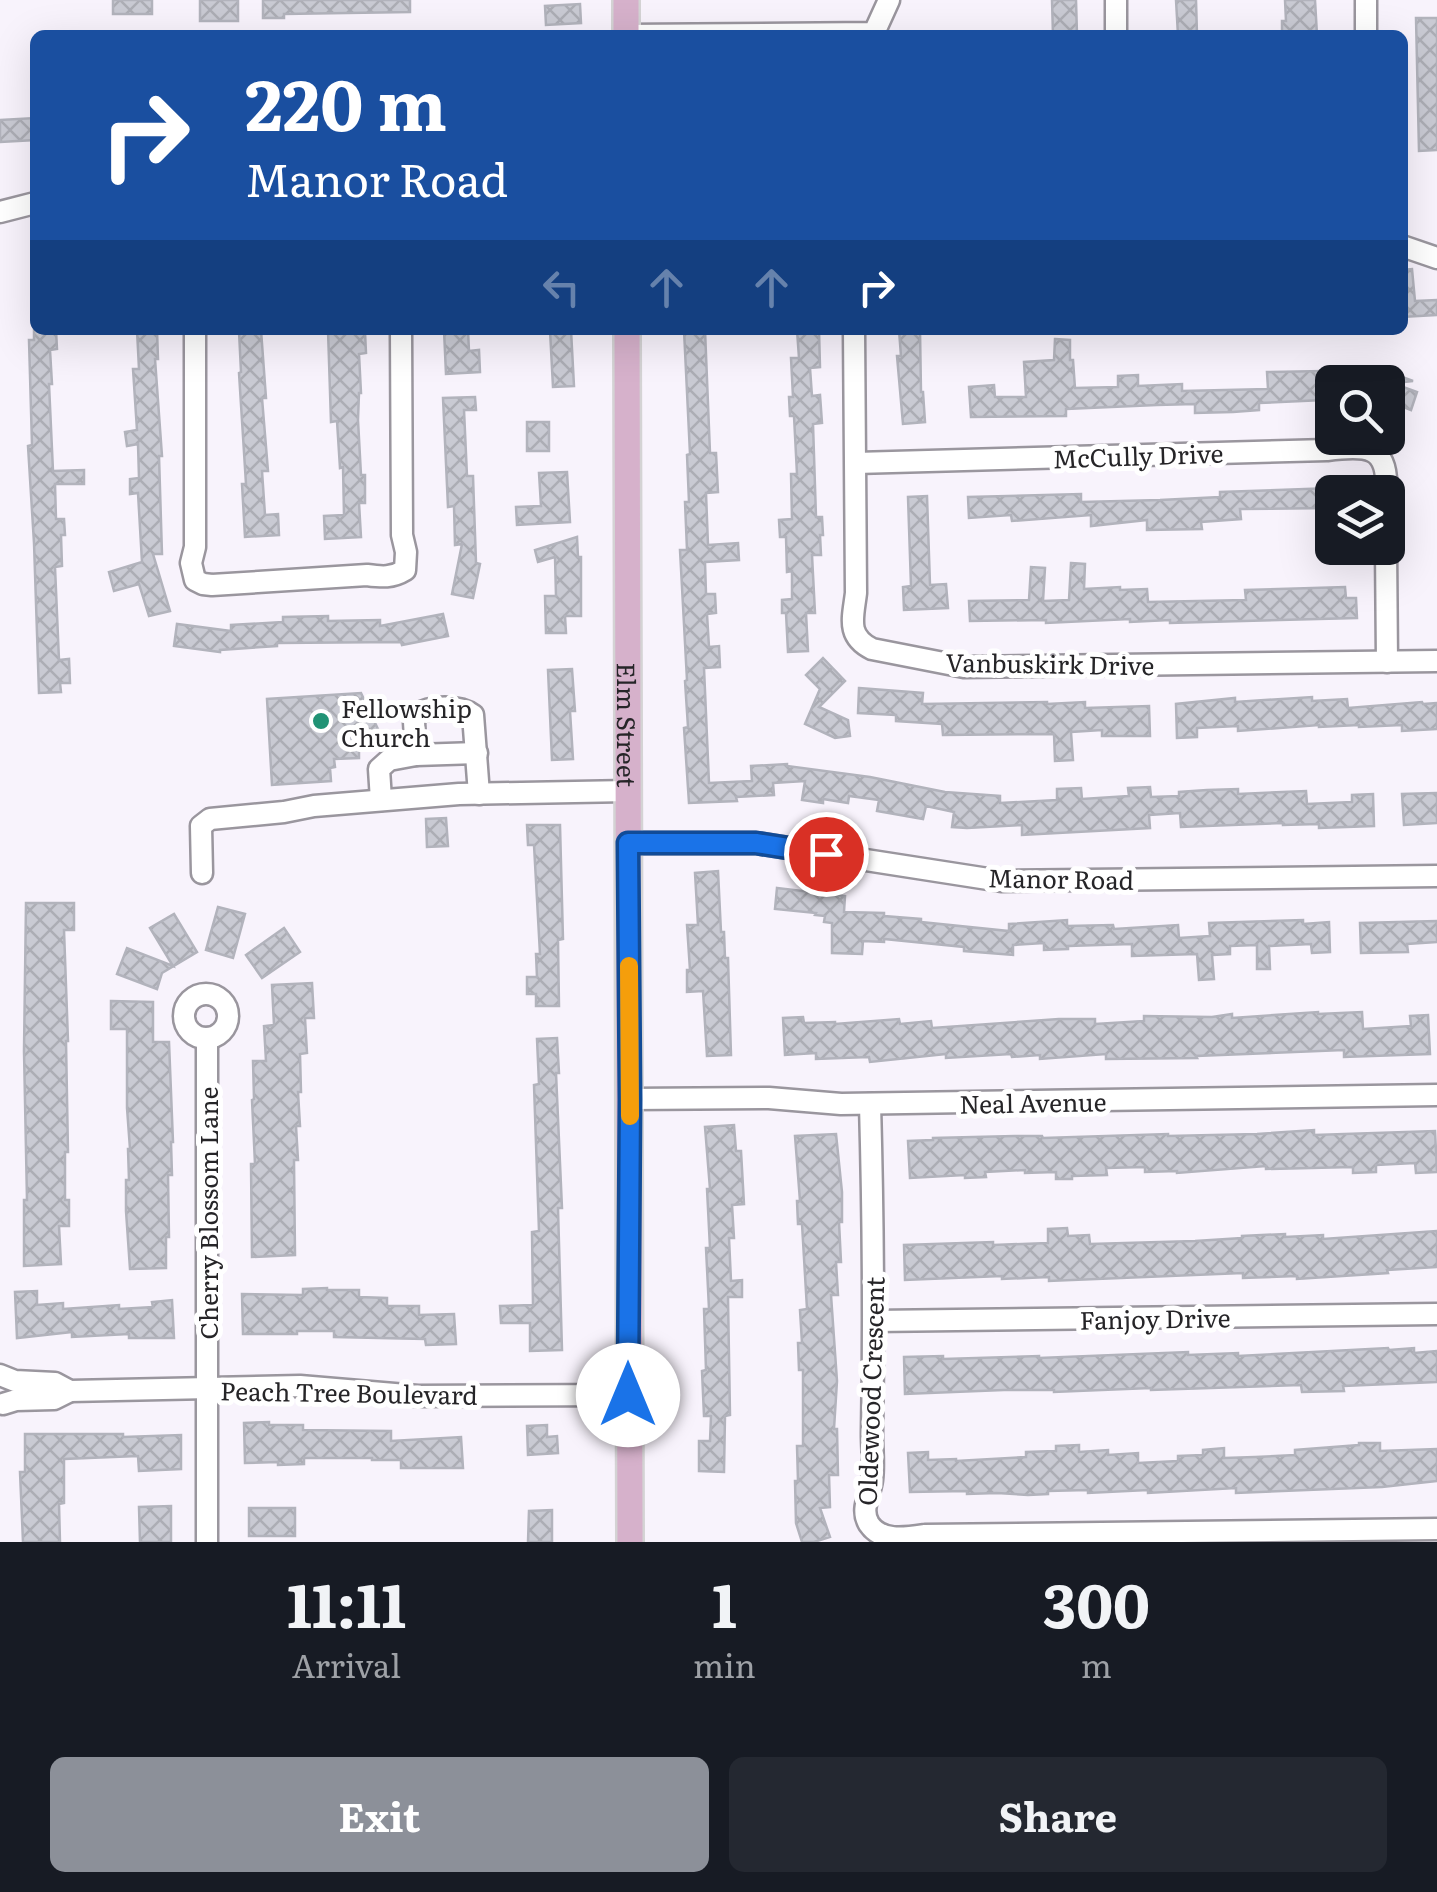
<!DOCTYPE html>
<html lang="en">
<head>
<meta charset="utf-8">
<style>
  body { margin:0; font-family:Literata,serif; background:#242831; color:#f1f3f6; height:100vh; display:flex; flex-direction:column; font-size:38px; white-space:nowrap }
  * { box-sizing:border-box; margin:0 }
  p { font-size:32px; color:#9ea1a6 }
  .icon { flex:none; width:55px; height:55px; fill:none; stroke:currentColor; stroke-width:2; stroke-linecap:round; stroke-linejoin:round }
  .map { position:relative; height:1542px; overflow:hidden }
  .details { display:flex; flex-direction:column; background:#171b24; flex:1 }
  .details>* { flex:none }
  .guide { position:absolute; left:30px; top:30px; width:1378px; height:305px; border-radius:15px; box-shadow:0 10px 40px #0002; background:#1a4fa0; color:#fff; overflow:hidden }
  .tools { position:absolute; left:1315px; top:365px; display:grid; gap:20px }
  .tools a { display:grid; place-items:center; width:90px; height:90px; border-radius:15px; background:#171b24; box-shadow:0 10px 40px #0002; font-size:50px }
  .pin { position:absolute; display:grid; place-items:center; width:85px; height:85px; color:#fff; margin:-42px; border:5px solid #fff; border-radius:50%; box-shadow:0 2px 10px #0007 }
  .me { position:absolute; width:110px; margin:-55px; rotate:0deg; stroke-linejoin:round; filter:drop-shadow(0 0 8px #0008) }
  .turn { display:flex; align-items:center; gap:35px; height:210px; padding:0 50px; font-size:45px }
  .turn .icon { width:130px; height:130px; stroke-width:2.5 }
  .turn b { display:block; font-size:70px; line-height:85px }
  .lanes { display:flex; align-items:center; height:95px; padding:0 50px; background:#0003; justify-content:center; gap:50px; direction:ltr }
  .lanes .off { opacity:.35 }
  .eta { display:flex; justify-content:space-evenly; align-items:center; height:170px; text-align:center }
  .eta b { font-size:60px; font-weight:700; line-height:70px }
  .action { display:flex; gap:20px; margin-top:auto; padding:20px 50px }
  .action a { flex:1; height:115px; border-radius:15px; background:#8c9099; color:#fff; font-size:40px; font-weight:700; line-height:115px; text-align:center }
  .action a+a { background:#242831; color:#f1f3f6 }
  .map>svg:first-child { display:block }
  .building { fill:url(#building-cross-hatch); stroke:#b2b3bc; stroke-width:2.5 }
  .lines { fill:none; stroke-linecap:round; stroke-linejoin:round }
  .minor-casing { stroke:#9a969e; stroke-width:25 }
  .major-casing { stroke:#d4d3d4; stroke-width:30 }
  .minor { stroke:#fff; stroke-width:20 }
  .major { stroke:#d6b1cb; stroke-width:25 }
  .route-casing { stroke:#114b97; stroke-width:25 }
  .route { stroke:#1a73e8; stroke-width:18 }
  .slow { stroke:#f59e0b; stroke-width:18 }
  .poi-dot { fill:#219375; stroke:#fff; stroke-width:4 }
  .labels { text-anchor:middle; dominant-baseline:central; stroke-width:10; stroke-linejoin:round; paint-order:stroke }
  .street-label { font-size:25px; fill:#262528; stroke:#fff }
  .poi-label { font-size:25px; fill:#262528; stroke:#fff; text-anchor:start }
</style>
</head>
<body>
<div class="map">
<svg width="1437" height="1542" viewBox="0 0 1437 1542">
  <defs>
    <pattern id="building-cross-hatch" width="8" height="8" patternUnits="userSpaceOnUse" patternTransform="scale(2.5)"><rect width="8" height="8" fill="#c9cad3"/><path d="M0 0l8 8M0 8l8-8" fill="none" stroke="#acadb5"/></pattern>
  </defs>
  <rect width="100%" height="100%" fill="#f8f3fc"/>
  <g class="building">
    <rect x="113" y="0" width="39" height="14"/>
    <rect x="200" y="0" width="38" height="21"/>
    <path d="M263,0h147v12l-126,2v4h-21z"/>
    <path d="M1052,0h24l1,35h-24z"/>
    <path d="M1176,0h20l1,35h-19z"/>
    <path d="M1285,0h30l2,35h-35v-14h4z"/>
    <path d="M580,4l1,19 -35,2 -1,-19z"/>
    <path d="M1416,18h21v132l-18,1z"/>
    <path d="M35,118v22l-35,2v-22z"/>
    <path d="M1412,269l3,32 22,-1v15l-35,2v-47z"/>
    <path d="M34,330h22l1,19 -7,1 2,34h-3l4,87 31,-1v14h-29l1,35h8l1,16h-4l1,31 -7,1 4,93 10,-1 1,24h-10l1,9 -22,1 -5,-150 -6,-97 4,-1 -3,-105h5z"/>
    <path d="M137,330h20l1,29h-3l7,97h-3l3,98h-9l17,57 -21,5 -10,-32 -25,7 -5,-19 33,-10 -4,-69 -8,1v-15l9,-1 -1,-34 -11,2 -2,-14 12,-2 -4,-61h6z"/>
    <path d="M261,330l5,68h-4l6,73h-6l3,44 13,-1 1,21 -34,2 -3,-53h4l-7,-111 2,-1 -2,-41z"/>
    <path d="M328,330h16v4l21,-2 1,21 -7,1 2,39h-2l-1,27 3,55h4v28h-6l2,34 -36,2 -1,-23 20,-1 -1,-48 -3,1 -3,-47 -6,1z"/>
    <path d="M444,330h24l1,21 10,-1 1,22 -34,2z"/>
    <path d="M550,330h21l3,56 -21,1z"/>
    <path d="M684,330h21l5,123h6l2,39 -12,1 2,52 30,-2 1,17 -34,2 1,32h9l1,19 -9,1 2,33 10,-1 1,21 -16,1 5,115 43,-2 -1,-15 36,-2v2l83,11 75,15 55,4v7l57,-3v-11l24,-1 1,11 47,-3 -1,-8 22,-1 1,10 28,-1v-4l28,-2 31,-1v5l68,-3 1,13 45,-2v-7l21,-1 1,32 -55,2v-4l-36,1v-2l-102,4 -1,-14 -31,2 1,13 -128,7v-10l-55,3 -15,-1 2,-15 -28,-6 -3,13 -46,-8 2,-11 -30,-4 -1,7 -25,-4v4l-21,-3 3,-19 -32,2 1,12 -38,2 1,4 -48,2 -5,-75 4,-1 -3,-46 2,-1 -7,-130h7l-2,-48h4l-2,-47 3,-1z"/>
    <path d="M797,330h22l1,37 -10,1 2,28 8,-1 2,28 -9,1 3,93h6l1,18h-3l1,20h-9l3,58h-9l2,38 -20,1 -2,-39h-4v-13l10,-1v-28l-5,1 -1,-35h-6l-1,-17 13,-1 -1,-45h6l-3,-58h-4l-1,-19h4l-2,-39h8z"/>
    <path d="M899,330h21l1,62h2l2,30 -22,2 -6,-68h4z"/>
    <path d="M1055,339l15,1v20h3l2,28 43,-1v-11l20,-1v11l44,-2v7l86,-2 -1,-17 56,-1v29l-64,3v7l-26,2 -38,1v-9l-38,1 -91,4v7l-95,1 -2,-30 25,-2 1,12h31l-2,-35 30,-2z"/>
    <path d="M1375,367l38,14 -9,1 -1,5 14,5 -6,18 -23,-9v-19h-40l-1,-14z"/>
    <path d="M475,397l1,13h-12l3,66h6l3,87 4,1 -7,34 -21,-4 10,-50 -7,1 -1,-39 -6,1 -5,-109z"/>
    <rect x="527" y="422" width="22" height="29"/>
    <path d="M567,472l3,50 -53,3 -1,-18 25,-1 -2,-33z"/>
    <path d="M1332,488v20l-92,1 1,10 -40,3 1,7 -55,1v-10l-56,6v-11l-79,6 -1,-6 -42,3 -1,-21 113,-3v8l79,-2 60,-3v-5z"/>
    <path d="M927,496l3,89 16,-1 2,24 -44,2 -1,-23 8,-1 -3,-89z"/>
    <path d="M577,537l1,20h3v59h-16l1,17h-20l-1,-37h11l-1,-39 -17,5 -3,-12z"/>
    <path d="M1071,563l14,1 -1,25 36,-2v3l27,-1 1,13 98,-2 -1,-10 100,-3 1,11h10l1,20 -187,5v-3l-40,2v-3l-84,4v-3l-76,1 -1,-20 60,-1 2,-33 14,1 -2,33 26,-1z"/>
    <path d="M443,614l5,22 -46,9 -1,-3 -124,1v3l-57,4v2l-46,-6 3,-22 54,7v-6l52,-3v-5l45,-1v5l52,-1v6z"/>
    <path d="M823,658l22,23 -26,26 29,13 2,16 -15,2 -30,-14 15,-35 -14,-14z"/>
    <path d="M572,669l3,42h-5l3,48 -21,1 -4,-90z"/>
    <path d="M859,688l64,5 -1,11 125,-2v2l38,-2v6l64,-2 1,30h-48v-6l-31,2 2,28 -18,1 -1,-27 -111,1 -1,-11 -46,-3v-6l-38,-2z"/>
    <path d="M361,693l24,51 -26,1v13l-25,1 1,8 -5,1 1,13 -59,4 -5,-86z"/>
    <path d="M1312,697v4l35,-2 1,9 74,-6 1,2 14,-1v26l-35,2v-6l-43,2v-2l-40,2v-2l-81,6v-5l-41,2v9l-20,1 -1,-34 59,-6v4z"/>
    <path d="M1437,793v30l-33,2 -2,-31z"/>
    <path d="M446,818l2,28 -21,1 -1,-28z"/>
    <path d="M527,825h33l3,114 -5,1 1,66h-23v-12h-9v-17h10l-1,-23h4l-6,-109h-6z"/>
    <path d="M718,871l3,61h3l1,26h3l3,97 -24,1 -4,-65 -16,1v-22h3l-3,-45h11l-3,-52z"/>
    <path d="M777,888l68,8 -1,16 40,1v3l37,3v3l88,9v-7l58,-4v6l46,-1 1,4 64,-4 1,13 31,-2 -1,-13 94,-3v4l26,-2 1,30 -18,1 -1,-9 -42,2 1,23h-13v-24l-27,1v8l-18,1 2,24 -15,1 -2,-26 -65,2v-12l-64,2v3l-24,1v-7l-31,2v10l-49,-4v-4l-80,-8v3l-21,-1 -1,13 -30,-1v-30l-8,-1 1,-6 -10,-1 1,-2 -41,-4z"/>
    <path d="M26,903h48v27h-10l4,111h-2l2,111h-3v48h4v26h-10l2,38 -37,2v-66h3l-3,-149z"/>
    <path d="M218,907l27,7 -12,44 -27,-8z"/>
    <path d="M174,914l23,38 -35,21 -5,16 -40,-15 10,-26 46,18 -23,-38z"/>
    <path d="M1437,921v21l-30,2 1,8 -47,1 -1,-30z"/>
    <path d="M284,928l16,24 -38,26 -16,-23z"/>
    <path d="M312,983l2,35h-9l2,35 -7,1 1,38h-3l2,34h-4l2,34h-4l1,95 -43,2 -1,-93h4l-3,-64 2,-1 -1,-38h13l-2,-35 10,-1 -2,-40z"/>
    <path d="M111,1001l42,1v40h16l4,100h-2l1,33h-4l1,62h-3v31l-36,1 -4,-58v-31h3l-1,-31h2l-3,-41v-79h-16z"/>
    <path d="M1318,1012v2l44,-2 1,17 48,-3 -1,-10 18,-1 2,39 -86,3v-7l-148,6 1,2 -91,1v-5l-66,5v-4l-28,2 -1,-3 -65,4v-4l-76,8 -1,-5 -53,2v-6l-31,2 -2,-37 20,-1 1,6 31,-1v2l64,-5 1,5 31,-3 1,7 127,-9h36v5l49,-3v-5l68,1 20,-3v4z"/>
    <path d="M557,1038l2,35h-3l6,135h-4l4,142 -32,1v-28h-29l-1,-17 33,-1 -1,-73 7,-1 -5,-146 5,-1 -2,-45z"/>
    <path d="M734,1125l2,26h5l3,53 -12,1 2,33h-5l2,43 11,-1v17h-14l2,118 -5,1 -1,56 -25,-1v-30h11l1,-25h-7l-2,-45 4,-1 -2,-61h5l-3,-61h4l-3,-59h3l-5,-62z"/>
    <path d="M1314,1130v5l121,-4 2,41 -21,1 -1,-10 -39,2v7l-23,1v-6l-87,2v-3l-89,7v-2l-32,1v-5l-39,1 1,7 -35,1v3h-16v-7l-31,1v-3l-40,2 1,5 -21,1v-3l-55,3 -2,-37 25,-1v-2l82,-2h27l1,2 125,-4v2l89,-2z"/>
    <path d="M836,1134l6,58v30h-3l2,40h-5l2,33h-7l6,86 -3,48h3l1,46h-9l1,32 -10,1 10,29 -16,5h-12l-6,-19 -1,-42h3l-1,-35h6v-76h-4l-1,-27h4l-2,-33 7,-1 -5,-85h-4l-1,-23h3l-5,-65z"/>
    <path d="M1067,1228l1,8 21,-1 1,9 105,-3 47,-3v-2l43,-2v3l38,-2v4l114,-8v36l-50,3 1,3 -91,6v-3l-54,2v-5l-194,8v-4l-47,2v-3l-97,4 -1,-35 89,-3v3l55,-2v-14z"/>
    <path d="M327,1288v2h32v7l28,1v8h32v9l35,-1 2,30 -30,1 -1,-6 -91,-2v-6h-37v3h-54l-1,-40 61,1v-6z"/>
    <path d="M37,1291v14l26,-2v6l56,-4v4l34,-2 -1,-5 20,-2 2,38h-45v-4l-57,3v-5l-55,6 -2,-46z"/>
    <path d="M1388,1348l1,2 25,-2v5l23,-2v31l-94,4 1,5 -42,1 -1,-7 -150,5v-2l-97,4v-2h-50l-99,4 -1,-37 39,-1v3l96,-3v2l149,-6v3l50,-2v3z"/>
    <path d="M269,1422v3h34v5l88,1v10l70,-4 2,31h-62v-8h-29v-2h-68v6l-26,1v-3l-33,1 -1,-40z"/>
    <path d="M547,1425v12l10,-1 1,17 -30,2 -1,-29z"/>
    <path d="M25,1434h98v3l58,-2v34l-42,2 -1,-15 -74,3v44l-5,1 1,38h-37l-3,-70h5z"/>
    <path d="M1359,1443h21v8l57,-2v32l-55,6 -146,6v-5l-88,5v-3l-60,3v-3l-40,1v3l-20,1 -31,-2 -30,1v-3l-57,1 -2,-39 20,-1v8l28,-1v2l70,-4v-5l30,-1v-5l23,-1v7l29,-2v5l30,-2v10l40,-2v-5l25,-1v-5l21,-2v10l31,-1 40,-2v-5l64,-5z"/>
    <path d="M171,1506v36h-31l-1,-35z"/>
    <rect x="249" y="1508" width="46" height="28"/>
    <path d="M552,1510v32h-24l1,-31z"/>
  </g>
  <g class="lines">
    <g class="minor-casing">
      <g id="minor">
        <path d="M1116,0v35"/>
        <path d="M1366,0v35"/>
        <path d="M626,35l248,-2 15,-33"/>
        <path d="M0,212l35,-9"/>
        <path d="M1402,246l35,12"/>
        <path d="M195,330v217l-4,16 4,17 8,4 9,1 155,-10c15,2 25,3 38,-5l1,-18 -4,-17 -1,-205"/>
        <path d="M854,330l2,263c-3,25 -10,43 16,56l92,18 473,-6"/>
        <path d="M856,463l471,-13c40,-5 62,-5 59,42"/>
        <path d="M1386,548l1,114"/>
        <path d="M416,755l61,-2"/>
        <path d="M381,800l-2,-31 10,-9 27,-5 -2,-33 2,-7c14,-10 44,-10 57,0l6,79"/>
        <path d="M628,843h128l245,38 436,-5"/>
        <path d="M202,873l-1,-47 9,-7 74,-7 30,-6 145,-12 169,-3"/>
        <circle cx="206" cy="1016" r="22"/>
        <path d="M630,1099l139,-1 72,6 596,-9"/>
        <path d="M870,1104c3,110 4,220 2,330 0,15 2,31 0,46 -2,16 -12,29 -3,44 12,18 36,14 56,11l512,-6"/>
        <path d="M874,1321l563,-7"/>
        <path d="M0,1375l15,6 40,2 15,8 230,-5 118,10 210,-1"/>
        <path d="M3,1404l13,-4 38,-1 16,-8"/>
        <path d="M207,1542v-504"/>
      </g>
    </g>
    <g class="major-casing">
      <g id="major">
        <path d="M626,35v-35"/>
        <path id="s1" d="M627,330l3,1212"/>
      </g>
    </g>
    <use href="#minor" class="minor"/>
    <use href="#major" class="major"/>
  </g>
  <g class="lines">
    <g class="route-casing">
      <path id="route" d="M628,1395l2,-296 -2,-256h128l70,11"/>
    </g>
    <use href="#route" class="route"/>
    <path class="slow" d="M629,966l1,150"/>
  </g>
  <circle class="poi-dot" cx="321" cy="721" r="10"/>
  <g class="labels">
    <g class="street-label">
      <text transform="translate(1138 455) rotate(-2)">McCully Drive</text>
      <text transform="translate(1050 663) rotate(1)">Vanbuskirk Drive</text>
      <text stroke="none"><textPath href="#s1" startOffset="395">Elm Street</textPath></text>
      <text transform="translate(1061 878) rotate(1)">Manor Road</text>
      <text transform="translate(1033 1102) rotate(-1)">Neal Avenue</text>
      <text transform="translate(207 1213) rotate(-90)">Cherry Blossom Lane</text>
      <text transform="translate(1155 1318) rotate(-1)">Fanjoy Drive</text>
      <text transform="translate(870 1391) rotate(-88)">Oldewood Crescent</text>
      <text transform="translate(349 1392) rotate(1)">Peach Tree Boulevard</text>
    </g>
    <g class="poi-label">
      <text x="341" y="707">Fellowship<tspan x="341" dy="29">Church</tspan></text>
    </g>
  </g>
</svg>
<div class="tools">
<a><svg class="icon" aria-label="search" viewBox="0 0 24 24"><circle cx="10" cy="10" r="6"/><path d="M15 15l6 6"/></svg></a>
<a><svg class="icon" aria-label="layers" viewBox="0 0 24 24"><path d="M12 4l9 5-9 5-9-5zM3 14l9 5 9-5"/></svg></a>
</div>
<div class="pin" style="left:826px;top:854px;background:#d93025"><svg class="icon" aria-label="arrive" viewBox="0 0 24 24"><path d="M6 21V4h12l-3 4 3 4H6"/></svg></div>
<svg class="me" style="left:628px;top:1395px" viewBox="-20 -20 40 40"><circle r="19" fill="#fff"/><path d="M0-13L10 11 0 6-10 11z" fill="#1a73e8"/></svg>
<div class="guide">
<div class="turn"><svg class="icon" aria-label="right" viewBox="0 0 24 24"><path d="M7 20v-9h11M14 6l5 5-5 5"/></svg><div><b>220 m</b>Manor Road</div></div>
<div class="lanes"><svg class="icon off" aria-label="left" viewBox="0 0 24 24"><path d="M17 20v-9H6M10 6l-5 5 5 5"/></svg><svg class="icon off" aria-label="ahead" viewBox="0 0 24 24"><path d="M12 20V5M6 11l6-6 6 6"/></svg><svg class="icon off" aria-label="ahead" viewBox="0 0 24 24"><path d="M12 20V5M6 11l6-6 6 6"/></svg><svg class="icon" aria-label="right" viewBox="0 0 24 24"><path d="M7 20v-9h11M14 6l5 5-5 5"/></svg></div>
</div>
</div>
<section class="details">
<div class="eta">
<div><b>11:11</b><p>Arrival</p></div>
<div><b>1</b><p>min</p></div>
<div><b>300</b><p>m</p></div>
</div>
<div class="action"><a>Exit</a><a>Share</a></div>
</section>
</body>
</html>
